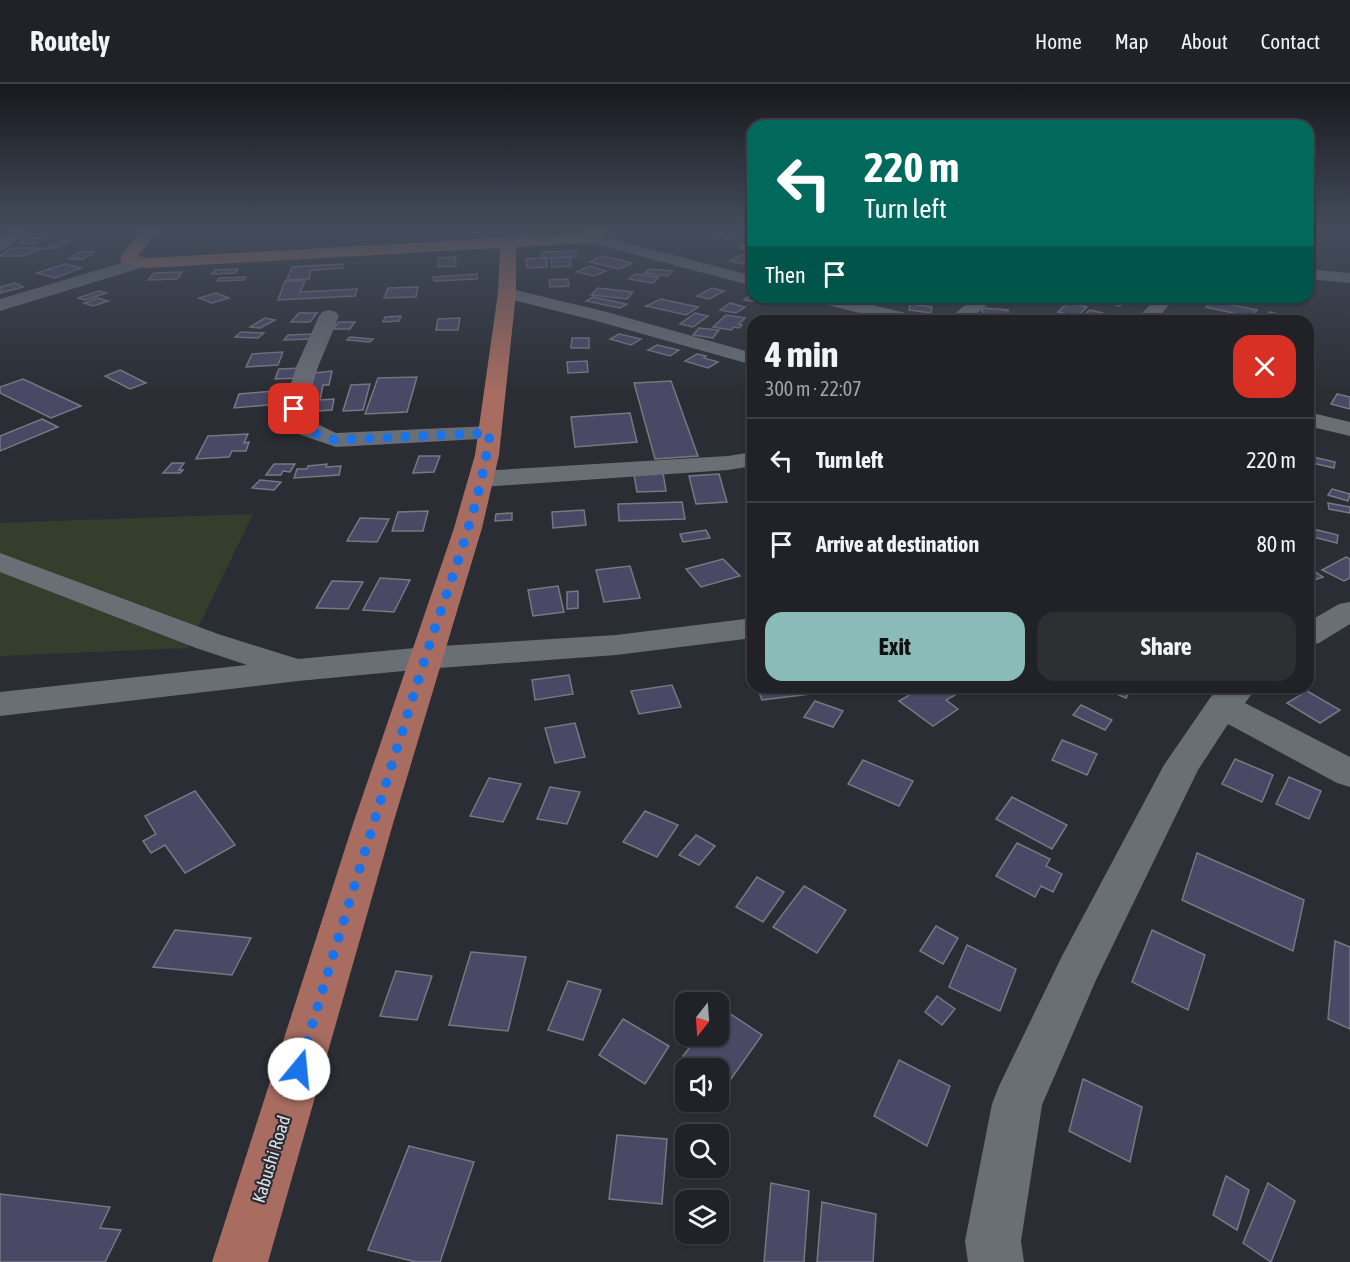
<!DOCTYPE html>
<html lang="en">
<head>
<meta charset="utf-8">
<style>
  body { margin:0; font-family:"Asap Condensed",sans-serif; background:#2d2f33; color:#f1f3f6; height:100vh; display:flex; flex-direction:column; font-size:22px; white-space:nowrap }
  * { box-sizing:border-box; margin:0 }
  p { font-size:20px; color:#a2a4a7 }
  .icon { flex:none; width:33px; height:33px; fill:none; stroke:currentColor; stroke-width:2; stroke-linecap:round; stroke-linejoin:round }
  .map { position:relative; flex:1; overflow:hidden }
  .drawer { position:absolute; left:747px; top:231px; width:567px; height:378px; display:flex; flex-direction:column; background:#202227; border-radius:18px; box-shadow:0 2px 4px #0004,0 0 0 2px #3d3f44 }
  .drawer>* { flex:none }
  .banner { position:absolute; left:747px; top:36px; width:567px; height:183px; border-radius:18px; box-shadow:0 2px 4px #0004,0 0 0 2px #3d3f44; background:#00695c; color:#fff; overflow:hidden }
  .needle { width:39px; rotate:197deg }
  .controls { position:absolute; left:675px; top:908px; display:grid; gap:12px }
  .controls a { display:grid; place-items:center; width:54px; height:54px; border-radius:12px; background:#202227; box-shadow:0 2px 4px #0004,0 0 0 2px #3d3f44; font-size:30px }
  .pin { position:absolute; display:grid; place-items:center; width:51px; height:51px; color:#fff; margin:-26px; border-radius:12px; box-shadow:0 3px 9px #0006 }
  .me { position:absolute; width:66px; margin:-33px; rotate:17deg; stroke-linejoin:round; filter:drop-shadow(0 0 4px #0008) }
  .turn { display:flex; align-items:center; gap:21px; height:126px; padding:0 18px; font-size:27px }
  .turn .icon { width:78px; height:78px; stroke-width:2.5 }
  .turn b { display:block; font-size:42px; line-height:51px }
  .then { display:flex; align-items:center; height:57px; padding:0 18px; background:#0003; gap:12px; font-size:22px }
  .round { display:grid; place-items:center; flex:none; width:63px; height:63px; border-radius:18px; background:#2d2f33 }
  .head { display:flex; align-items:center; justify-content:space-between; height:102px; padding:0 18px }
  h1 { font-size:36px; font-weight:700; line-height:45px }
  .primary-button { display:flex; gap:12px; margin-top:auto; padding:12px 18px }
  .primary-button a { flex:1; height:69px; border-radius:18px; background:#8bbbb9; color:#111; font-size:24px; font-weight:700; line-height:69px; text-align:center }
  .primary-button a+a { background:#2d2f33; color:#f1f3f6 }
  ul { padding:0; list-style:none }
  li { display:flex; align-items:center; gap:18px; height:84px; padding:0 18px; border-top:2px solid #3d3f44 }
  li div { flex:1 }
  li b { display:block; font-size:22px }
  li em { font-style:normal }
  header { display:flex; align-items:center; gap:36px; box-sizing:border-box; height:84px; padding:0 30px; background:#202227; border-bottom:2px solid #3d3f44 }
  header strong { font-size:28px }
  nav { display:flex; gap:33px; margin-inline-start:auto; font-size:21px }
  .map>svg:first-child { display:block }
  .green { fill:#353e2c }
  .building { fill:#494966; stroke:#777880; stroke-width:1.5 }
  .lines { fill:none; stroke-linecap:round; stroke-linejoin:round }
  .minor { fill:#6a6f76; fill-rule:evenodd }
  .major { fill:#a86d60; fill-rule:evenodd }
  .route { stroke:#1a73e8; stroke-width:10; stroke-dasharray:0 18 }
  .labels { text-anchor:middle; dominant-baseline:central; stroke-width:4.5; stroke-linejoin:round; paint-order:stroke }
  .street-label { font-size:18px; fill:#e0e3e7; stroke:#2a2e34 }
</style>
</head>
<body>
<header>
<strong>Routely</strong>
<nav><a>Home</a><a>Map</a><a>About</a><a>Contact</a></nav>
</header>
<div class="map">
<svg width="1350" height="1178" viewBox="0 0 1350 1178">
  <rect width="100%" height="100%" fill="#2a2e34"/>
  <path class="green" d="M253,430l-65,134 -188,8v-133z"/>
  <g class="building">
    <path d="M726,148l12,6 -11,2 -12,-6z"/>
    <path d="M29,154h14l-10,6 -14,-1z"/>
    <path d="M58,157h11l-12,7h-11z"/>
    <path d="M12,164h31l-20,8h-23z"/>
    <path d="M576,167v6l-34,1v-6z"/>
    <path d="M80,168h14l-11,7h-14z"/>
    <path d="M741,171l12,3v8l-23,-5z"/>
    <path d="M602,172l30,7 -13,6 -29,-7z"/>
    <path d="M455,173l1,9 -18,1v-9z"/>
    <path d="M570,173l1,9 -19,1 -1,-9z"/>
    <path d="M546,174l1,9 -20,1 -1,-9z"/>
    <path d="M66,180l15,4 -26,10 -18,-5z"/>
    <path d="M343,180v4l-32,2 -2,9 -22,1 5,-13z"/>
    <path d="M589,182l17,5 -12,5 -17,-4z"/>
    <path d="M238,185l-2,4 -24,1 3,-4z"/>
    <path d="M649,185l24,2 -6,5 -22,-3z"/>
    <path d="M182,188l-5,7 -29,1 6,-7z"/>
    <path d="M477,190v5l-43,2 -1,-4z"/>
    <path d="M635,190l24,3 -6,6 -24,-4z"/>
    <path d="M246,193l-2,3 -27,1 2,-3z"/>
    <path d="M568,195l1,7 -19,1 -1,-7z"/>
    <path d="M285,197h20l-5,11 57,-3 -2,7 -77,4z"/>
    <path d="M15,199l8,4 -23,6v-6z"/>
    <path d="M418,203l-2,10 -32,1 4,-10z"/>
    <path d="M598,204l35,4 -6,7 -36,-4z"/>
    <path d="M712,204l12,3 -15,8 -12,-3z"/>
    <path d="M99,207l7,2 -21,7 -7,-2z"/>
    <path d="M216,209l13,5 -17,5 -13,-5z"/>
    <path d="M751,210l2,3 17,1 -6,5 -20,-3z"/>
    <path d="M593,213l34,7 -7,4 -34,-7z"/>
    <path d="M1019,213h22l-8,6 -17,-4z"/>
    <path d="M98,214l10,3 -15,5 -9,-3z"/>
    <path d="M1114,214l12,3 -6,5 -12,-3z"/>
    <path d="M661,215l37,8 -12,8 -40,-9z"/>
    <path d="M1213,217l44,9 -6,7 -45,-10z"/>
    <path d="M1068,218l19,5 -9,9 -20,-4z"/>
    <path d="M730,219l15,4 -9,6 -16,-3z"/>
    <path d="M910,220l22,3 -1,6 -22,-3z"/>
    <path d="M982,224l26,2v6l-26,-3z"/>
    <path d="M1090,226l20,5 -6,6 -25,-2z"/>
    <path d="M1269,228l16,3 -5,6h-18z"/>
    <path d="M299,229h18l-7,9h-19z"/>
    <path d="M695,229l13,3 -15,11 -13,-3z"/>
    <path d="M726,231l19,3 -6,6 3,1 -3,3 -5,-1 -3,3 -18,-3z"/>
    <path d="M808,231l30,5 -36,1z"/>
    <path d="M401,232l-2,5 -16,1 2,-5z"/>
    <path d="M265,234l10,2 -15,8 -10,-1z"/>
    <path d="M460,234l-2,12h-22l2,-11z"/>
    <path d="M339,238h16l-5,7h-17z"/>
    <path d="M699,244l20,2 -6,8 -20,-3z"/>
    <path d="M241,248l23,1 -6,5 -23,-1z"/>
    <path d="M314,250l-3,5 -27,1 4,-5z"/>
    <path d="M619,250l22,5 -10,6 -21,-6z"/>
    <path d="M350,253l23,2 -3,3 -23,-2z"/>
    <path d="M572,254h17v10h-18z"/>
    <path d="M657,261l22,5 -9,6 -22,-6z"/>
    <path d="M283,268l-5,13 -32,2 6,-13z"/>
    <path d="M697,270l9,2 -2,2 14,4 -10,6 -23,-7z"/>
    <path d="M587,277l1,11 -20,1 -1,-11z"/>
    <path d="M302,284l-4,10 -23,1 4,-10z"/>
    <path d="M120,286l26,13 -16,6 -25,-13z"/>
    <path d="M332,287l-3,14h-6l-3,15 14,-1 -2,11 -28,2 10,-39z"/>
    <path d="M417,293l-10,35 -42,2 13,-36z"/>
    <path d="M23,295l58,27 -30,12 -51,-25v-6z"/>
    <path d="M671,297l27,75 -43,3 -21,-76z"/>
    <path d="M370,300l-7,26 -20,1 8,-26z"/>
    <path d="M273,307l-5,14 -34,3 5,-14z"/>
    <path d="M1337,310l13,3v12l-19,-5z"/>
    <path d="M630,329l7,29 -62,5 -4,-30z"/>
    <path d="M42,335l16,8 -58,24v-15z"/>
    <path d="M248,350l-4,9 5,-1 -3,9h-14l-3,6 -33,2 12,-23z"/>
    <path d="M419,372h21l-6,16 -21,1z"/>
    <path d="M1309,372l26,6 -1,6 -26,-6z"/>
    <path d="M172,379h12l-5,7h4l-3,3h-17z"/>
    <path d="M274,380h21l-5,8 -7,-1 -2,4h-15z"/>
    <path d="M327,380l-1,3 15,-1 -2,9 -45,3 3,-9h10l1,-3z"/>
    <path d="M663,389l3,18 -29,1 -3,-17z"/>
    <path d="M719,390l8,28 -31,2 -7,-28z"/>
    <path d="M260,396l21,2 -7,8 -22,-2z"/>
    <path d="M1332,405l18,5 -2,7 -20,-6z"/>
    <path d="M682,418l3,17 -66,2 -1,-17z"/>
    <path d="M1328,419l22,4v6l-21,-4z"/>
    <path d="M584,426l2,15 -33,3 -1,-16z"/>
    <path d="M428,427l-5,20h-31l6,-19z"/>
    <path d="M512,429v7l-17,1 1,-7z"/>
    <path d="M360,434l29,1 -12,23 -30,-1z"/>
    <path d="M1313,445l25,6 -1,8 -24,-6z"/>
    <path d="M706,446l4,8 -27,4 -3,-8z"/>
    <path d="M1346,473l4,2v19l-6,3 -22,-11z"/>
    <path d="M723,475l17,17 -39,11 -15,-18z"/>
    <path d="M630,482l10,32 -36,4 -8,-32z"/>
    <path d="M1308,483l15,10 -11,4 -4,-3z"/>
    <path d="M380,494l30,2 -16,32 -31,-2z"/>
    <path d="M332,497l31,1 -15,27 -32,-1z"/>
    <path d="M558,502l6,26 -31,4 -5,-26z"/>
    <path d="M578,507v17l-11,1v-17z"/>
    <path d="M569,591l4,19 -38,6 -3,-20z"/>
    <path d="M672,601l9,22 -42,7 -8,-23z"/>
    <path d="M757,603h59l2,6 -56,7z"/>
    <path d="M905,603h42l10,7 -11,6 12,9 -25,17 -34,-25 14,-8z"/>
    <path d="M1100,603h32l-6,11z"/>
    <path d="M1307,607l33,19 -20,13 -33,-20z"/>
    <path d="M815,617l28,10 -10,16 -29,-10z"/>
    <path d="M1081,621l31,15 -7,10 -32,-15z"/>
    <path d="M575,639l10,34 -30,6 -10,-35z"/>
    <path d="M1062,656l35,14 -10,21 -35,-15z"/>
    <path d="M1235,675l38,16 -11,27 -40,-18z"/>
    <path d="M863,676l50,21 -14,25 -51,-22z"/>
    <path d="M1289,693l32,14 -12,28 -33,-15z"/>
    <path d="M489,694l32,6 -18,38 -33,-6z"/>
    <path d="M550,703l30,5 -13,32 -30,-5z"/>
    <path d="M195,707l40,54 -50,28 -20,-28 -14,8 -8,-12 13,-7 -11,-18z"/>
    <path d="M1012,713l55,28 -15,24 -56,-30z"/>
    <path d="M645,727l33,14 -21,32 -34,-15z"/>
    <path d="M696,751l19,11 -16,19 -20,-10z"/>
    <path d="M1017,759l33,16 -4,7 16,8 -9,18 -12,-6 -6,11 -39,-21z"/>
    <path d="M1197,769l107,47 -11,51 -111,-51z"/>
    <path d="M757,793l27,15 -21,30 -27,-15z"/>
    <path d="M804,802l42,24 -29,43 -44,-26z"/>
    <path d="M936,842l22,12 -15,26 -23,-13z"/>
    <path d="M175,846l76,8 -19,37 -79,-8z"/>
    <path d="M1152,846l53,25 -17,55 -56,-28z"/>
    <path d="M1335,857l15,6v82l-22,-10z"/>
    <path d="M967,861l49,24 -16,42 -51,-24z"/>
    <path d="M471,868l55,5 -18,74 -59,-6z"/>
    <path d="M396,887l36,5 -15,44 -37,-4z"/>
    <path d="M568,897l33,9 -18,50 -35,-10z"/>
    <path d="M937,912l18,13 -13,16 -17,-13z"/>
    <path d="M720,923l42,28 -36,51 -8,-5v-13h-18l-17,-12 16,-21h19z"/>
    <path d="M623,935l46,27 -24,38 -46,-29z"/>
    <path d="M899,976l51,26 -23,60 -53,-30z"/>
    <path d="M1083,995l59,28 -12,55 -61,-31z"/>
    <path d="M617,1051l50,4 -5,65 -53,-5z"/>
    <path d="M409,1062l65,16 -34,100h-24l-48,-12z"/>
    <path d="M1226,1092l23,14 -12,40 -24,-15z"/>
    <path d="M771,1099l38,8 -5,71h-40z"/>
    <path d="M1268,1099l27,18 -24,61 -28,-19z"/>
    <path d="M0,1110l110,13 -10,21 21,2 -16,32h-105z"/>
    <path d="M822,1118l54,12 -3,48h-56z"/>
  </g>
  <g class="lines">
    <g class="minor">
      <path d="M11,145h17l-22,20 -6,2v-13z"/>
      <path d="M589,149l164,43v10l-170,-45 -2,-3 2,-3z"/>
      <path d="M746,157l7,1v10l-13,-3 -2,-3z"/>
      <path d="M138,174l6,1 2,4 -2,4 -144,44v-12z"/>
      <path d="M1308,185l42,4v10l-42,-4z"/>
      <path d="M507,204l100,24 146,41v12l-160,-45 -92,-23 -3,-4 3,-4z"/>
      <path d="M808,213h32l82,20 3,4h-33l-81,-20z"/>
      <path d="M975,213h21l-28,24h-22z"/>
      <path d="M1157,213h19l-21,24h-20z"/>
      <path d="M329,226l7,2 3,4 -21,51 -13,42 1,7 5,5 25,12 154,-7 8,2 4,5 -4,5 -162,9 -35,-12 -15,-14 -3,-12 13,-42 23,-51 3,-4z"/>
      <path d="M1308,328l42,10v14l-42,-10z"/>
      <path d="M753,368v14l-25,4 -247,17 -9,-3 -4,-5 4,-5 9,-3 247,-15z"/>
      <path d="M0,469l218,81 80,25 127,-12 191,-12 137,-17v20l-137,17 -191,14 -127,12 -298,35v-24l247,-27 -51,-17 -196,-76z"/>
      <path d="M1350,518v22l-31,19 -11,3v-24l31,-18z"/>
      <path d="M1220,603h37l-12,16 105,54v30l-13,-4 -109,-59 -30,46 -102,210 -54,125 -21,136 3,21h-56l-3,-21 27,-137 7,-18 63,-130 102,-191 46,-67z"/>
    </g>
    <path class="major" d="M143,145h16l-21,27 10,2 438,-25 7,-4h16l-2,6 -18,8 -73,4v46l-17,162 -17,73 -90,299 -124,435h-56l140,-435 102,-299 21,-73 23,-162 2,-45 -352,20 -26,-5 -2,-4 2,-5z"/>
  </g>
  <linearGradient id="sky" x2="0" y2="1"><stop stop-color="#17191d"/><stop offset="0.47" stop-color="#444c5c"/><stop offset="1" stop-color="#444c5c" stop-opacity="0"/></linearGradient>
  <rect width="1350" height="310" fill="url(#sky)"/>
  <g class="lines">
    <path class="route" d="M294,325v6c6,15 28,22 42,25l154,-7c-11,80 -43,155 -67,232 -42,134 -84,269 -124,404"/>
  </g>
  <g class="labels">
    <g class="street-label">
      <text transform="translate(271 1075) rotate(-73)">Kabushi Road</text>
    </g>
  </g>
</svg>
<div class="controls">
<a><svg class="needle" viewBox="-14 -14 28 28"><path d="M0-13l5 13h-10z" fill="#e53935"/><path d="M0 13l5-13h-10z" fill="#a2a4a7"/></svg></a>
<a><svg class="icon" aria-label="sound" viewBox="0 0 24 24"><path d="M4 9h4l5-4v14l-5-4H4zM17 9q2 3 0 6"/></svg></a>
<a><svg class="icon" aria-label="search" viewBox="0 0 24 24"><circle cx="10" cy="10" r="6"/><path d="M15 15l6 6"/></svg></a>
<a><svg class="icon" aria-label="layers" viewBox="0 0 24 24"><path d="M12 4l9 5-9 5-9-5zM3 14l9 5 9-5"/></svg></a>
</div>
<div class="pin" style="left:294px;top:325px;background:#d93025"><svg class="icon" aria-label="arrive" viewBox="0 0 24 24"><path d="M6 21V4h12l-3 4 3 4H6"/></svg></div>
<svg class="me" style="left:299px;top:985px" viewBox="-20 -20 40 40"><circle r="19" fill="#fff"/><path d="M0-13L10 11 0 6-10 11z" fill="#1a73e8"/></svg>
<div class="banner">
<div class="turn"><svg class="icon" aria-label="left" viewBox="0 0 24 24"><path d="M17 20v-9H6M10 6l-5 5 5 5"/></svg><div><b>220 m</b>Turn left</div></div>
<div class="then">Then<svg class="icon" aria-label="arrive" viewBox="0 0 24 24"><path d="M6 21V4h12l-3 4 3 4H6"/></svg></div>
</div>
<section class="drawer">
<div class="head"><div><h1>4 min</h1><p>300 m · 22:07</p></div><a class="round" style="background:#d93025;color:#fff"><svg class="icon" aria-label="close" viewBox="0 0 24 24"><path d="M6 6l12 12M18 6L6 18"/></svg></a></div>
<ul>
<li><svg class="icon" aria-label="left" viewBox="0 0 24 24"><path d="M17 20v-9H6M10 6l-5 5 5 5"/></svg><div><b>Turn left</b></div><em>220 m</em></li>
<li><svg class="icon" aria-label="arrive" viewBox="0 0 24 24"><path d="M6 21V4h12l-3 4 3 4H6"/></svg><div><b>Arrive at destination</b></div><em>80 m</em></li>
</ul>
<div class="primary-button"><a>Exit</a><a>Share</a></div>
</section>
</div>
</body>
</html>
